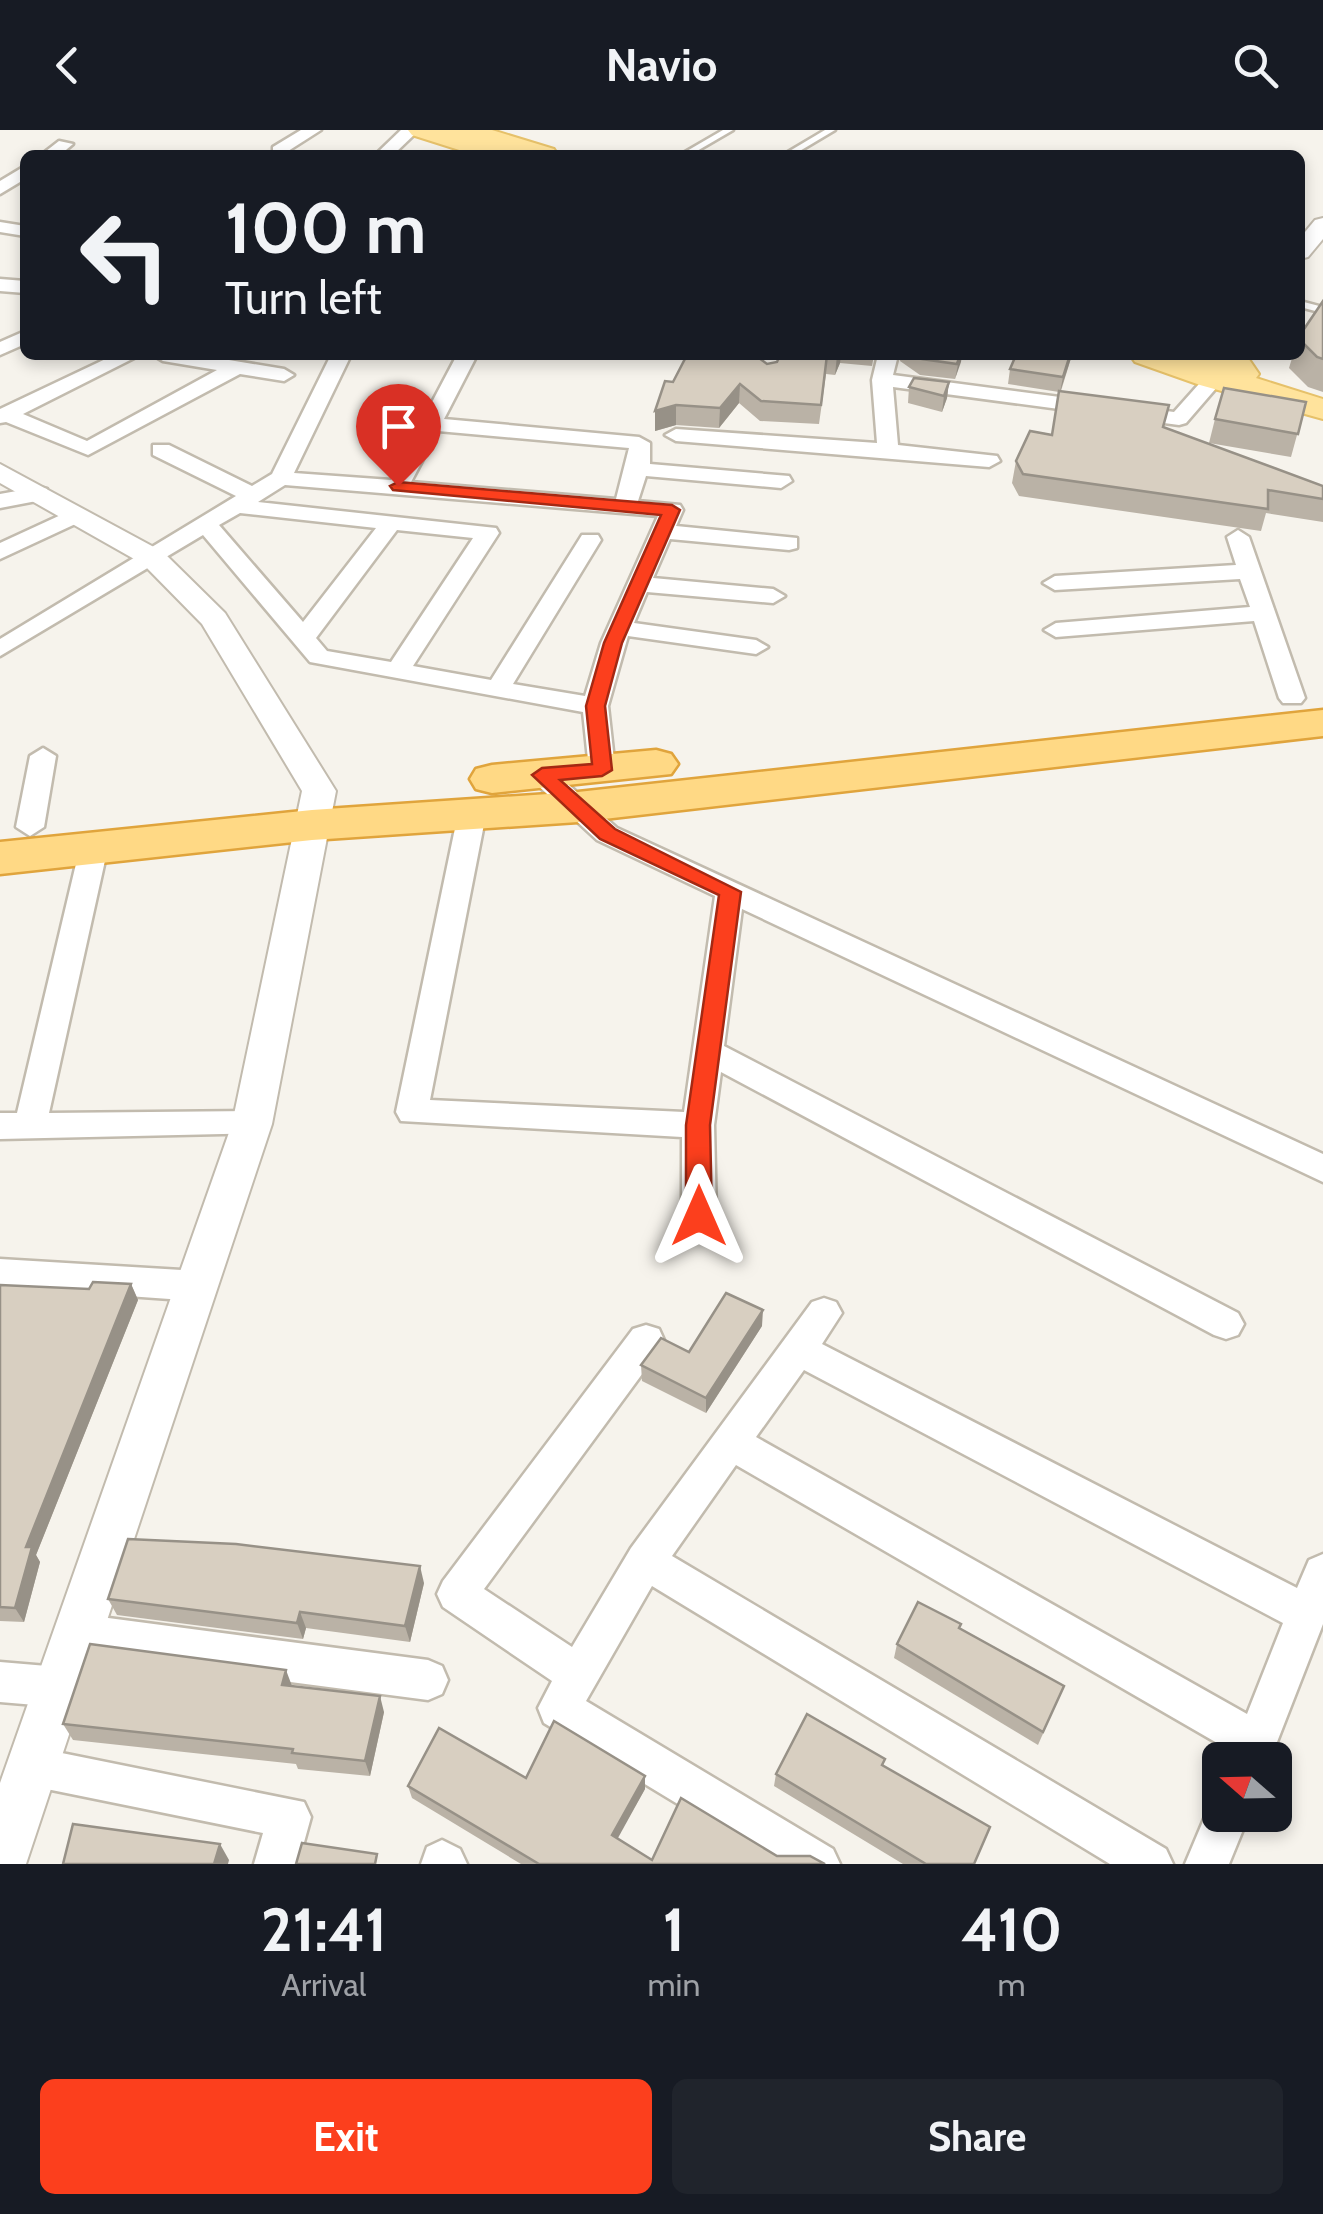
<!DOCTYPE html>
<html lang="en">
<head>
<meta charset="utf-8">
<style>
  body { margin:0; font-family:Cabin,sans-serif; background:#20242c; color:#f1f3f6; height:100vh; display:flex; flex-direction:column; font-size:38px; white-space:nowrap }
  * { box-sizing:border-box; margin:0 }
  p { font-size:32px; color:#9ea1a6 }
  .icon { flex:none; width:55px; height:55px; fill:none; stroke:currentColor; stroke-width:2; stroke-linecap:round; stroke-linejoin:round }
  .map { position:relative; height:1734px; overflow:hidden }
  .drawer { display:flex; flex-direction:column; background:#171b24; flex:1 }
  .drawer>* { flex:none }
  .banner { position:absolute; left:20px; top:20px; width:1285px; height:210px; border-radius:15px; box-shadow:0 5px 15px #0003; background:#171b24; color:#f1f3f6; overflow:hidden }
  .needle { width:65px; rotate:290deg }
  .controls { position:absolute; left:1202px; top:1612px; display:grid; gap:20px }
  .controls a { display:grid; place-items:center; width:90px; height:90px; border-radius:15px; background:#171b24; box-shadow:0 5px 15px #0003; font-size:50px }
  .pin { position:absolute; display:grid; place-items:center; width:85px; height:85px; color:#fff; margin:-102px -42px; border-radius:50% 50% 50% 0; rotate:-45deg; box-shadow:0 0 10px #0007 }
  .pin .icon { rotate:45deg }
  .me { position:absolute; width:110px; margin:-55px; rotate:0deg; stroke-linejoin:round; filter:drop-shadow(0 0 8px #0008) }
  .turn { display:flex; align-items:center; gap:35px; height:210px; padding:0 40px; font-size:45px }
  .turn .icon { width:130px; height:130px; stroke-width:2.5 }
  .turn b { display:block; font-size:70px; line-height:85px }
  .eta { display:flex; justify-content:space-evenly; align-items:center; height:170px; text-align:center }
  .eta b { font-size:60px; font-weight:700; line-height:70px }
  .cta { display:flex; gap:20px; margin-top:auto; padding:20px 40px }
  .cta a { flex:1; height:115px; border-radius:15px; background:#fc3f1d; color:#fff; font-size:40px; font-weight:700; line-height:115px; text-align:center }
  .cta a+a { background:#20242c; color:#f1f3f6 }
  header { display:flex; justify-content:space-between; align-items:center; height:130px; padding:0 40px; background:#171b24; font-size:45px; font-weight:700 }
  .map>svg:first-child { display:block }
  .lines { fill:none; stroke-linecap:round; stroke-linejoin:round }
  .service-casing { stroke:#c2bbae; stroke-width:5 }
  .minor-casing { stroke:#c2bbae; stroke-width:5 }
  .tertiary-casing { stroke:#c2bbae; stroke-width:4 }
  .primary-casing { stroke:#e6c16a; stroke-width:4 }
  .trunk-casing { stroke:#e0a43c; stroke-width:5 }
  .service { fill:#fff; fill-rule:evenodd }
  .minor { fill:#fff; fill-rule:evenodd }
  .tertiary { fill:#fff; fill-rule:evenodd }
  .primary { fill:#ffe39c; fill-rule:evenodd }
  .trunk { fill:#ffd985; fill-rule:evenodd }
  .wall { fill:#bab2a6 }
  .shaded-wall { fill:#979187 }
  .building { fill:#d8cfc1; stroke:#979187; stroke-width:2.5 }
  .route { fill:#fc3f1d; stroke:#a42913; stroke-width:2.5 }
</style>
</head>
<body>
<header><svg class="icon" aria-label="back" viewBox="0 0 24 24"><path d="M15 5l-7 7 7 7"/></svg>Navio<svg class="icon" aria-label="search" viewBox="0 0 24 24"><circle cx="10" cy="10" r="6"/><path d="M15 15l6 6"/></svg></header>
<div class="map">
<svg width="1323" height="1734" viewBox="0 0 1323 1734">
  <rect width="100%" height="100%" fill="#f6f3ec"/>
  <g class="lines">
    <g class="service-casing">
      <g id="service">
        <path d="M723,0h10l-43,25h-10z"/>
        <path d="M825,0h10l-42,25h-10z"/>
        <path d="M1300,171l23,6v6l-23,-6z"/>
      </g>
    </g>
    <g class="minor-casing">
      <g id="minor">
        <path d="M301,0h20l-36,23h-12v-6z"/>
        <path d="M401,0h18l-26,25h-18z"/>
        <path d="M59,11l14,3 -13,11h-19z"/>
        <path d="M25,36v13l-25,15v-13z"/>
        <path d="M0,92l25,4v10l-25,-4z"/>
        <path d="M0,149l25,2v12l-25,-2z"/>
        <path d="M25,201v13l-25,11v-13z"/>
        <path d="M114,225h26l-117,59 64,27 130,-71 -54,-9 -10,-6h46l85,14 10,6 -10,6 -44,-7 -152,81 -82,-33 -6,1v-14z"/>
        <path d="M331,225h20l-57,118 97,7 66,-125h20l-33,64 195,18 11,6v21l139,12 3,5 -11,7 -135,-12 -8,25 42,4 3,5 -7,16 121,12v10l-8,2 -119,-11 -17,39 120,11 12,7 -12,7 -126,-11 -13,31 122,17 12,7 -12,7 -128,-18 -20,70 7,63 -13,8 -13,-8 -6,-57 -273,-50 -107,-127 -203,121v-17l236,-143 -83,-41v-10h16l83,41 20,-12zM438,301l191,17 -13,51 -205,-17zM285,355l373,31 -57,127 -16,53 -72,-12 88,-144 -3,-5h-16l-91,145 -78,-14 86,-133 -3,-5 -238,-26zM240,383l136,15 -73,94 -84,-97zM397,400l76,8 -82,124 -64,-11 -11,-13z"/>
        <path d="M878,225h20l-5,20 281,37 33,-37 17,4 -38,44 -7,2 -286,-38 5,58 99,11 3,5 -11,6 -313,-26 -11,-6 11,-6 201,14 -5,-63z"/>
        <path d="M39,357l8,2v10l-47,9v-14z"/>
        <path d="M76,378l11,7 -3,5 -84,39v-16z"/>
        <path d="M1238,400l11,7 56,161 -4,5h-18l-4,-5 -25,-77 -198,16 -12,-7 12,-7 194,-16 -10,-28 -185,11 -12,-7 12,-7 181,-11 -9,-28z"/>
        <path d="M43,618l13,8 -12,71 -14,9 -14,-9 14,-71z"/>
        <path d="M542,636l9,3 66,59 706,326v28l-581,-273 -18,137 514,267 6,11 -6,11 -12,4 -12,-4 -493,-263 -7,53 2,91 -5,10 -12,4 -12,-4 -5,-10v-79l-281,-16 -5,-9 62,-298 14,-9 14,9 -56,286 254,12 31,-216 -118,-56 -64,-59 -4,-6z"/>
        <path d="M94,708l14,9 -59,266 203,-2 11,4 5,9 -5,9 -263,6v-26h17l63,-266z"/>
        <path d="M0,1129l198,12 12,5 5,10 -5,10 -12,5 -198,-14z"/>
        <path d="M824,1168l12,4 6,11 -20,31 475,244 12,-28 14,-6v70l-53,136h-42l3,-9 -495,-286 -64,91 494,293 7,15h-63l-458,-278 -66,115 247,148 7,15h-63l-233,-141 -6,-15 14,-27 -109,-74 -6,-13 6,-13 190,-252 13,-4 13,4 5,11 -5,11 -175,238 88,58 59,-99 181,-246zM804,1240l479,253 -36,91 -491,-277z"/>
        <path d="M78,1484l350,46 14,6 6,14 -6,14 -14,6 -350,-46 -14,-6 -6,-14 6,-14z"/>
        <path d="M0,1532l59,5 14,6 7,14 -7,14 -14,6 -59,-5z"/>
        <path d="M32,1617l272,55 7,15 -13,47h-44l9,-31 -246,-50 -6,-15 6,-15z"/>
        <path d="M1220,1666v19h29l-20,49h-44l27,-64z"/>
        <path d="M442,1710l18,9 7,15h-46l6,-17z"/>
      </g>
    </g>
    <g class="tertiary-casing">
      <g id="tertiary">
        <path d="M1323,88v21l-15,18 -8,2v-21l15,-18z"/>
        <path d="M0,334l163,88 62,61 111,178 -64,333 -246,740h-26v-81l232,-659 70,-333 -100,-167 -59,-60 -143,-81z"/>
      </g>
    </g>
    <g class="primary-casing">
      <g id="primary">
        <path d="M408,0h84l62,19 4,6 -54,-4 -1,4h-28l-63,-20z"/>
        <path d="M1130,225h116l13,19 -3,4 67,21v20l-123,-34 -65,-23z"/>
      </g>
    </g>
    <g class="trunk-casing">
      <g id="trunk">
        <path d="M1323,580v26l-745,86 -266,18 -312,34v-32l312,-32 266,-18z"/>
        <path d="M656,620l15,4 7,10 -7,10 -179,19 -16,-4 -6,-10 6,-10 16,-4z"/>
      </g>
    </g>
    <use href="#service" class="service"/>
    <use href="#minor" class="minor"/>
    <use href="#tertiary" class="tertiary"/>
    <use href="#primary" class="primary"/>
    <use href="#trunk" class="trunk"/>
  </g>
  <g class="wall">
    <path d="M1323,171v91l-15,-5 -19,-19 4,-13h7v-20z"/>
    <path d="M780,225h94l-2,11 -32,-3 -5,12 -9,-1 -7,50 -59,-3 -21,-18 -20,25 -43,-3 -21,6v-20l18,-29 87,-23 7,5 10,-2z"/>
    <path d="M901,225h61l-7,24 -35,-4 -20,-14z"/>
    <path d="M1016,225h56l-11,36 262,95v36l-57,-9 -5,18 -242,-35 -7,-13 4,-22 36,-26 7,-43 -51,-8 2,-15z"/>
    <path d="M949,252l-2,16 -5,14 -34,-9 1,-16z"/>
    <path d="M1306,272l-15,55 -82,-14 6,-24z"/>
    <path d="M131,1154l7,16 -102,255 4,7 -16,60 -24,-1v-336l89,4z"/>
    <path d="M762,1196l-56,87 -64,-32 -1,-16 48,-13z"/>
    <path d="M424,1453l-14,59 -104,-14 -3,11 -186,-24 -9,-16z"/>
    <path d="M960,1498l104,58 -26,59 -144,-87 3,-14z"/>
    <path d="M292,1556l92,26 -14,64 -72,-7 -2,-5 -223,-24 -10,-16z"/>
    <path d="M885,1629l-2,7 91,98h-71l-129,-78 2,-12z"/>
    <path d="M526,1648l119,11 -28,49 35,22 125,-4 48,8h-304l-109,-66 -4,-12z"/>
  </g>
  <g class="shaded-wall">
    <path d="M837,225h4l-1,8 -5,12z"/>
    <path d="M960,225h2l-1,7 -6,17z"/>
    <path d="M1070,225h2l-12,37 3,-15z"/>
    <path d="M949,252l-2,16 -5,14 2,-16z"/>
    <path d="M740,254l-1,19 -20,25 1,-20z"/>
    <path d="M676,275v20l-21,6v-20z"/>
    <path d="M131,1154l7,16 -102,255 4,7 -16,60 -9,-14 11,-61z"/>
    <path d="M763,1180l-1,16 -56,87v-15z"/>
    <path d="M420,1436l4,17 -14,59 -5,-16z"/>
    <path d="M300,1482l6,16 -3,11 -6,-16z"/>
    <path d="M286,1540l6,16 -10,-1z"/>
    <path d="M380,1566l4,16 -14,64 -5,-15z"/>
    <path d="M645,1646v13l-32,58 -1,-12z"/>
    <path d="M220,1714l9,16 -1,4h-14z"/>
  </g>
  <g class="building">
    <path d="M1323,171v58l-6,-2 -17,-17v-5z"/>
    <path d="M687,225h68l12,9 10,-2 3,-7h47l-6,50 -60,-4 -21,-17 -20,24 -44,-3 -21,6 10,-30 8,1z"/>
    <path d="M916,225h44l-3,9 -35,-5z"/>
    <path d="M1016,225h54l-7,22 -53,-8z"/>
    <path d="M914,248l35,4 -5,14 -35,-9z"/>
    <path d="M1224,258l82,14 -8,32 -83,-15z"/>
    <path d="M1059,261l110,14 -6,22 160,59v13l-55,-9v19l-245,-35 -7,-13 14,-30 22,4z"/>
    <path d="M93,1152l38,2 -105,263h6l-17,61 -15,-1v-322l89,4z"/>
    <path d="M726,1163l37,17 -57,88 -65,-33 20,-27 28,14z"/>
    <path d="M128,1409l108,5 184,22 -15,60 -105,-14 -3,11 -189,-24z"/>
    <path d="M918,1472l43,22 -2,4 105,58 -21,46 -146,-88z"/>
    <path d="M90,1514l196,26 -4,15 98,11 -15,65 -73,-8 1,-4 -230,-25z"/>
    <path d="M807,1584l78,45 -3,6 108,62 -16,37h-48l-150,-90z"/>
    <path d="M554,1591l91,55 -33,59 40,25 29,-62 96,58h33l15,8h-286l-131,-78 31,-58 87,50z"/>
    <path d="M73,1694l147,20 -6,20h-151z"/>
    <path d="M302,1713l75,11 -2,10h-79z"/>
  </g>
  <path class="route" d="M398,352l274,23 8,5 -58,133 -17,63 7,64 -10,6 -42,4 55,49 126,63 -31,233 2,91 -4,7h-18l-4,-7v-91l33,-230 -119,-56 -68,-64 10,-7 50,-4 -6,-58 18,-63 57,-128 -268,-25 -3,-4z"/>
</svg>
<div class="controls">
<a><svg class="needle" viewBox="-14 -14 28 28"><path d="M0-13l5 13h-10z" fill="#e53935"/><path d="M0 13l5-13h-10z" fill="#9ea1a6"/></svg></a>
</div>
<div class="pin" style="left:398px;top:356px;background:#d93025"><svg class="icon" aria-label="arrive" viewBox="0 0 24 24"><path d="M6 21V4h12l-3 4 3 4H6"/></svg></div>
<svg class="me" style="left:699px;top:1086px" viewBox="-20 -20 40 40"><path d="M0-17L14 15 0 8-14 15z" fill="#fc3f1d" stroke="#fff" stroke-width="4"/></svg>
<div class="banner">
<div class="turn"><svg class="icon" aria-label="left" viewBox="0 0 24 24"><path d="M17 20v-9H6M10 6l-5 5 5 5"/></svg><div><b>100 m</b>Turn left</div></div>
</div>
</div>
<section class="drawer">
<div class="eta">
<div><b>21:41</b><p>Arrival</p></div>
<div><b>1</b><p>min</p></div>
<div><b>410</b><p>m</p></div>
</div>
<div class="cta"><a>Exit</a><a>Share</a></div>
</section>
</body>
</html>
